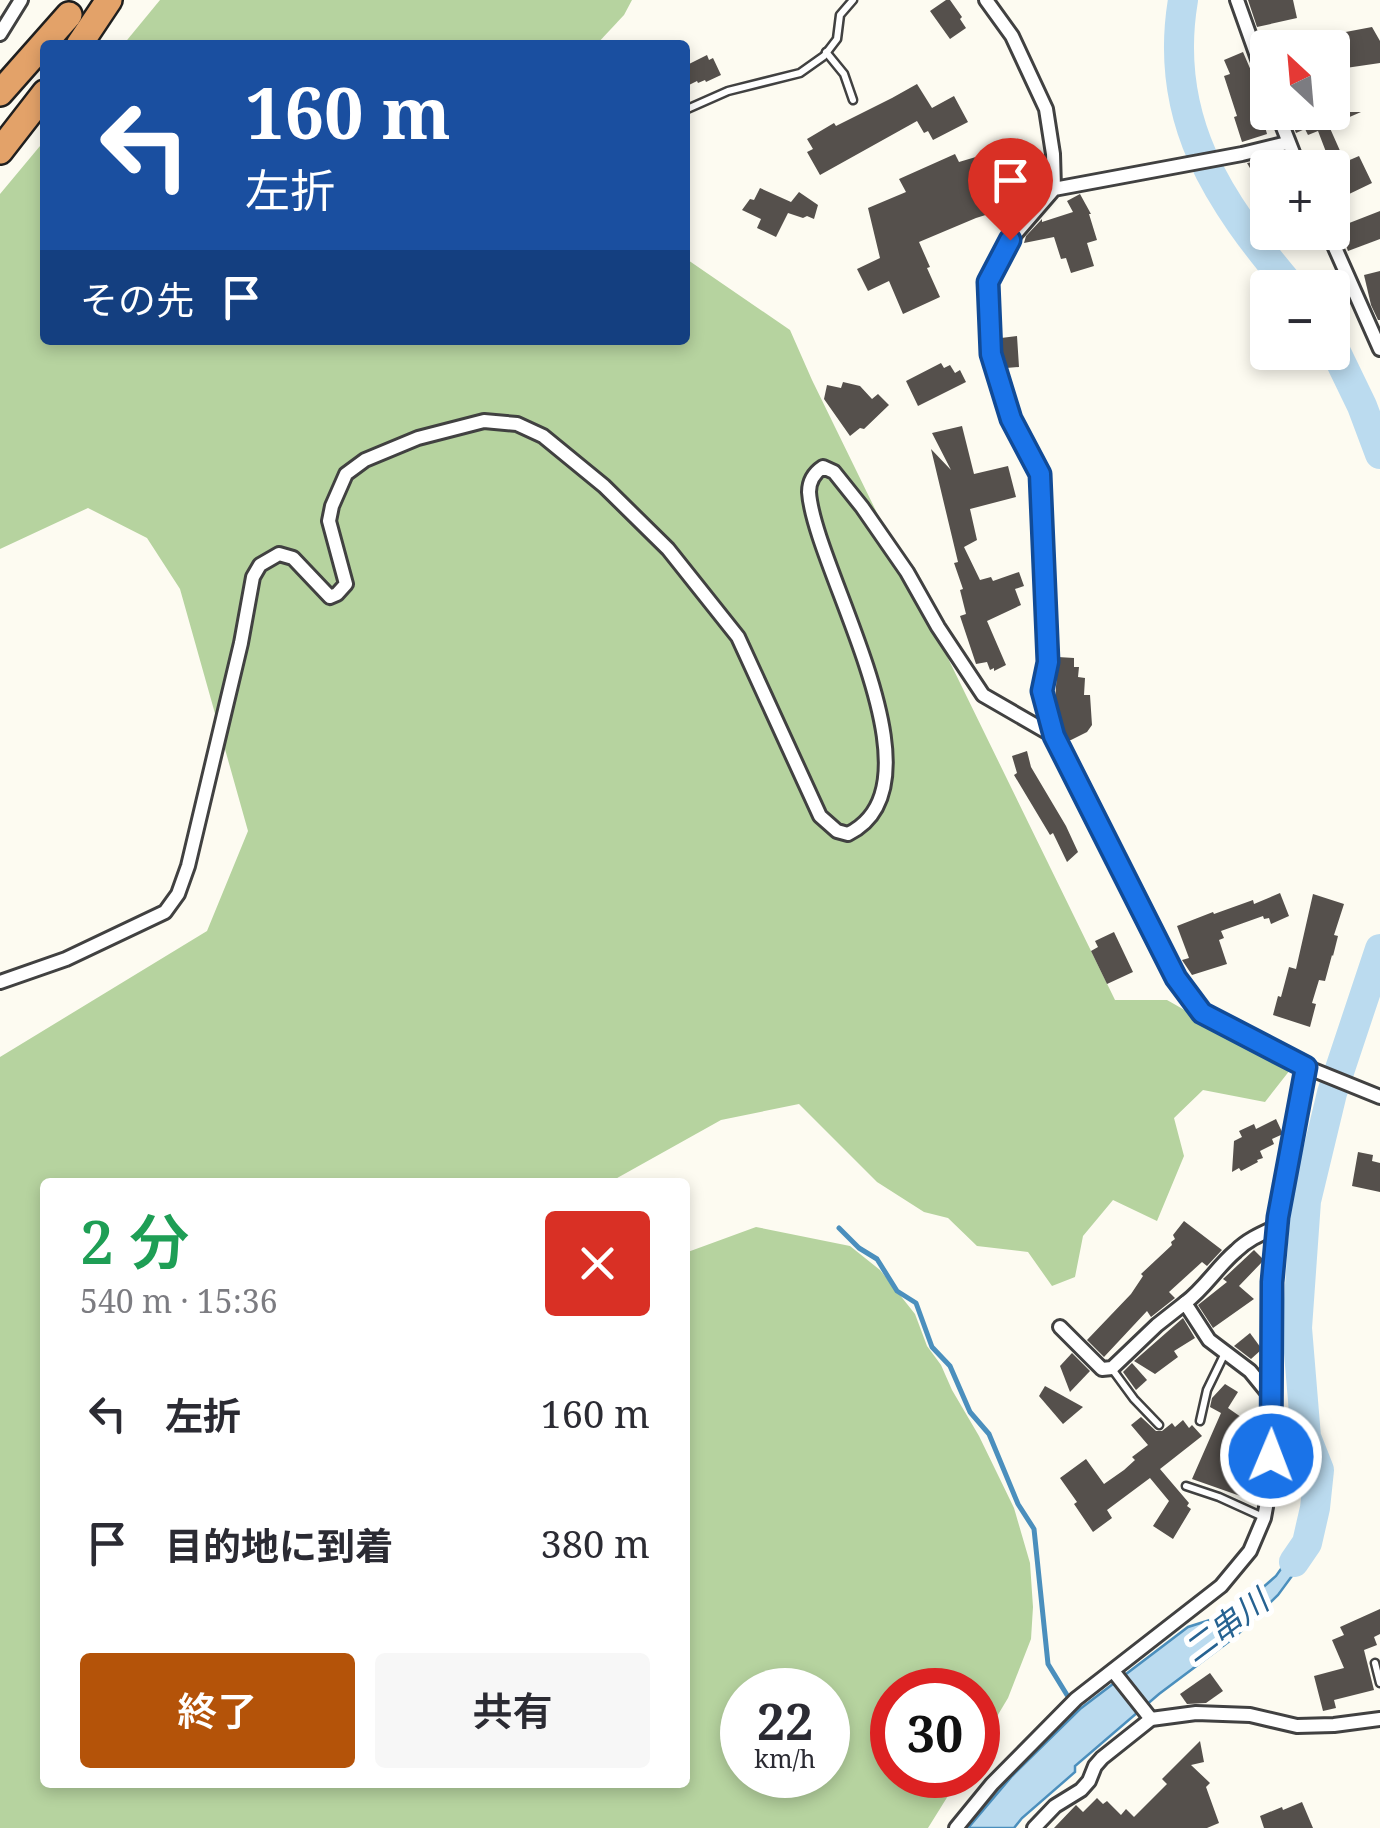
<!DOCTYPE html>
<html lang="ja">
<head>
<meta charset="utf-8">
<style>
  body { margin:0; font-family:"Noto Serif","Noto Sans JP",serif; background:#f7f7f7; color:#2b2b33; height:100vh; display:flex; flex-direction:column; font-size:38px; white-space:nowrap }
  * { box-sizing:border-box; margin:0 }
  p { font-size:32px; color:#7c7c81 }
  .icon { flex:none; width:55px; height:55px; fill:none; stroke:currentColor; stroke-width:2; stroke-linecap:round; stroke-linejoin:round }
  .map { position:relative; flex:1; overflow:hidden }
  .details { position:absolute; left:40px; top:1178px; width:650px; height:610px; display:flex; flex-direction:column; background:#fff; border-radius:10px; box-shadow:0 5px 15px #0003 }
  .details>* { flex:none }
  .banner { position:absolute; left:40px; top:40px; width:650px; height:305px; border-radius:10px; box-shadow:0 5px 15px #0003; background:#1a4fa0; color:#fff; overflow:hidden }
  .needle { width:65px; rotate:334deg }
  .fabs { position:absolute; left:1250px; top:30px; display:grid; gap:20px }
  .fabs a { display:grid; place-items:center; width:100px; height:100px; border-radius:10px; background:#fff; box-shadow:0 5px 15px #0003; font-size:50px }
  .speed { position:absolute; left:720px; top:1668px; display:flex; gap:20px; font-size:50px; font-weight:700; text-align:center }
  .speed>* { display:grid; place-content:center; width:130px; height:130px; border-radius:50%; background:#fff; box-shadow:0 5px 15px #0003; line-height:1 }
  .speed small { font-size:25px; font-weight:400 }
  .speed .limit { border:15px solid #d22; background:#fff; color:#111 }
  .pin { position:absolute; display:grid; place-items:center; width:85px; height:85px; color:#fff; margin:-102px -42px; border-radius:50% 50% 50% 0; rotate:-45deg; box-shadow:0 0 10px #0007 }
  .pin .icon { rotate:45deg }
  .me { position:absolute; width:110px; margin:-55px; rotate:1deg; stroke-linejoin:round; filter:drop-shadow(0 0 8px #0008) }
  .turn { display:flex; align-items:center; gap:35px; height:210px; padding:0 40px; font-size:45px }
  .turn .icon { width:130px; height:130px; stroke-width:2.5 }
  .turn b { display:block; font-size:70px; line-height:85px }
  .then { display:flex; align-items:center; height:95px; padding:0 40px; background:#0003; gap:20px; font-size:38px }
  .round { display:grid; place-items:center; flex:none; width:105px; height:105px; border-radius:10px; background:#f7f7f7 }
  .headline { display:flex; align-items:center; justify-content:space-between; height:170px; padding:0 40px }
  h1 { font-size:60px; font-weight:600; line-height:75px; color:#1e9e55 }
  .button { display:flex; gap:20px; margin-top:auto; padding:20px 40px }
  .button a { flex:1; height:115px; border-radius:10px; background:#b45309; color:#fff; font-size:40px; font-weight:600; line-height:115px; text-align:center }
  .button a+a { background:#f7f7f7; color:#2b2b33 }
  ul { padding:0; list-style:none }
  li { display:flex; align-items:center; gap:30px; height:130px; padding:0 40px }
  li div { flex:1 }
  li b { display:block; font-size:38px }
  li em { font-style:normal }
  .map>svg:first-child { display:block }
  .forest { fill:#b6d39f; fill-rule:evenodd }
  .water { fill:#bbdbef; stroke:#4b8fbd; stroke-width:2.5 }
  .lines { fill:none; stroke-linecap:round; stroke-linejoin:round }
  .stream { stroke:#4b8fbd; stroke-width:5 }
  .river { stroke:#bbdbef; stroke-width:30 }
  .building { fill:#55504c }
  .service-casing { stroke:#414141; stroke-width:11 }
  .minor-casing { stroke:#414141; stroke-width:18 }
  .motorway-casing { stroke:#1f1f1f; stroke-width:30 }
  .service { stroke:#fff; stroke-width:6 }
  .minor { stroke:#fff; stroke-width:12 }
  .motorway { stroke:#e3a269; stroke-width:25 }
  .route-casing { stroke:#114b97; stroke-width:25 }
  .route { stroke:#1a73e8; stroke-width:18 }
  .labels { text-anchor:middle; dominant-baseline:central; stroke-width:10; stroke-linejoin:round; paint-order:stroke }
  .water-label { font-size:32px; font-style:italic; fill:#266291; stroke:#fff }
</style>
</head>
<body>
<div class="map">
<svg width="1380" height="1828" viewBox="0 0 1380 1828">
  <rect width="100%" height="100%" fill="#fdfbf1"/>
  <g class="forest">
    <path d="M160,0h472l-8,15 -28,30h-473z"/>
    <path d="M45,140v200h640v-82l105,72 22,50 303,620h52l123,70 -25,32 -62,-12 -29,28 10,38 -27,65 -44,-21 -30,36 -8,41 -23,9 -24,-34 -51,-6 -29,-28 -24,-6 -47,-30 -78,-78 -78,16 -111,62h-565v600h640v-529l71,-26 94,19 30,24 35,44 12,32 14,19 11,25 27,46 35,72 16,55 3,44 -2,32 -23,59 -30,50v-58h-86v85h69l-33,53h-928v-771l207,-126 41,-100 -68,-242 -33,-51 -59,-30 -88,41v-355zM742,1690h86v85h-86z"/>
  </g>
  <path class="water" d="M1304,1526l9,4 -10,31 -25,34 -43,42 -76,57 -84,72v6l-53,46 -8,10h-46l44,-52 68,-67 108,-82 25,-8 47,-29 16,-14 12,-17z"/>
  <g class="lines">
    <path class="stream" d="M839,1228l20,20 18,11 20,32 19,12 16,44 18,19 20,46 19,22 29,70 16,25 14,135 19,31"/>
    <g class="river">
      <path d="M1183,0c-20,119 35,201 109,288"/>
      <path d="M1332,344l30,62 18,48"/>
      <path d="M1294,1562l13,-19 8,-35 4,-38 -13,-33 -9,-109 9,-127 26,-108 48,-144"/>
    </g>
  </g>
  <g class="building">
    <path d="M946,0h4l12,17 -2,2 6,9 -16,11 -20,-28z"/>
    <path d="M1248,0h45l4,18 -40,9z"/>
    <path d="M1372,27l8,14v22l-48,7v-22h-33l-1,-7z"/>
    <path d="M1243,52l12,28 -3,1 8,25 3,-1 5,17 -4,1 3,11 -25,8 -8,-25 3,-1 -13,-40 6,-2 -6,-14z"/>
    <path d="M707,55l2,5 4,-2 8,17 -15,7 -1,-2 -7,3 -1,-2 -12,6v-21z"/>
    <path d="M917,84l15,24 22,-12 14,26 -35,18 -5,-9 -4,2 -7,-12 -97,54 -13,-23 6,-3 -6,-10 27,-16 2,3 56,-28z"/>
    <path d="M1309,112h52l-32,14 16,36 14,-6 13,27 -27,13 -2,-3 -11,5v-30l-3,-2 2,-1 -13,-34 -10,4 -3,-6 -9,4 -5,-13z"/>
    <path d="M1016,145l4,16 -13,2 7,21 -3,1 1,5 -9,3 5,15 -32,10 -57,24 11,25 -3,1 13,29 -37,17 -14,-33 -21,10 -11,-22 23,-11 -12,-50 38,-16 -7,-13 56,-25 4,8z"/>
    <path d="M1264,160l4,19v20l-21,-36z"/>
    <path d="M760,188l31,14 8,-10 19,13 -4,14 -7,-3 -4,2 -15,-5 -12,24 -19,-9 4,-9 -19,-9 8,-11 4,1z"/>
    <path d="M1080,194l11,20h-2l8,26 -10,3 7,23 -23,7 -5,-15 -5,1 -7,-22 -30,6 2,-7 16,-17v3l31,-10 -6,-11z"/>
    <path d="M1380,211v28l-32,12 -9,-24z"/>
    <path d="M1380,271v49h-2l-7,-15 -7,-30z"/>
    <path d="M1017,336l2,31 -13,1v-7l-4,-6 -1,-17z"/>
    <path d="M941,363l3,5 6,-3 5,8 5,-3 6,12 -48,24 -12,-25z"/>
    <path d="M843,382l17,4 12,13 6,-5 11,11 -25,24 -4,-1 -10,8 -26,-37 3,-14 14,3z"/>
    <path d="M962,426l12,48 34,-8 8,31 -46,12 7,31 -13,7 16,33 11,-3 2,4 26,-9 5,14 -9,3 6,16 -34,16 19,44 -12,6v-3l-4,2 -3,-8 -11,2 -16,-48 6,-2 -6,-24 3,-1 -9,-26 4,-1 -27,-113 20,21 -19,-37z"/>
    <path d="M1058,657l16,1v9h5l-1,10 7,1 -1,17h6l2,30 -5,7 -16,8h-4l-4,-8 -8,-31z"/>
    <path d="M1027,751l4,16 35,59 12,26 -11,10 -14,-29 -3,2 -36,-60 3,-2 -5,-17z"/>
    <path d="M1280,893l9,23 -18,8 -2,-6 -5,1 -1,-3 -42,15 3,7 -5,2 8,24 -35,11 -10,-15 7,-2 -12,-32 36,-14 1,2 39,-14 1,4z"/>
    <path d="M1313,894l31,10 -10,31 4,1 -5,20 -1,-1 -7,26 -6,-1 -7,23 4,1 -6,23 -37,-12 5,-19 3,1 8,-30 7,2z"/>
    <path d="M1114,932l19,40 -26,12 -16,-33 7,-4 -3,-6z"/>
    <path d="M1276,1119l7,15 -11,5 2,5 -14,7 3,7 -6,2 1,2 -17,9 -2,-3 -7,4 2,-31 8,-4 -3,-6 15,-7 2,5z"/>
    <path d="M1358,1152l15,3 -1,6 8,2v29l-28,-6z"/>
    <path d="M1184,1221l38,29 -15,16 -5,-4 -33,30 6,6 -24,19 -4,-6 -43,46 -17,-17 44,-46 12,-18 -2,-2 31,-29 -1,-3 4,-3 -2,-4z"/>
    <path d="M1254,1250l10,10 -25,26 15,13 -41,29 -15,-23 29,-23 -4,-3z"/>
    <path d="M1183,1318l12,20 -21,13 4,6 -23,17 -21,-13z"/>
    <path d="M1250,1333l11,15v2l-10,9 -17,-13z"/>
    <path d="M1072,1353l18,18 -20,21 -10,-26z"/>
    <path d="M1132,1363l15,17 -11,10 -13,-18z"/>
    <path d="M1225,1384l13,8 -10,16 23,16 -9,12 18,13v7l-16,22 9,4 -7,16 -54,-19 29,-66 -11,-6 2,-9z"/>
    <path d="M1045,1386l38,21 -20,17 -24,-28z"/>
    <path d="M1141,1417l15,14h6l10,-8 3,4 8,-7 6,8 3,-3 10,11 -42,33 29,34 -2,3 4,3 -18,30 -20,-13 16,-25 -19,-23 -43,32 5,8 -19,14 -19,-28 3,-2 -17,-24 26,-19 18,25 20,-14 11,-10 -3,-3 16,-12 -17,-20z"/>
    <path d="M1380,1609v25l-6,3 3,8 -13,5 10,40 -40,10 2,8 -13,3 -9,-35 30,-8 -12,-28 12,-5 -4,-8z"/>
    <path d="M1210,1673l13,18 -17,12 -19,1 -7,-10z"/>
    <path d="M1200,1741l4,21 -13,3 19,18 -4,4 13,36 -12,5h-153l22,-23 7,7 14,-14 6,6 4,-3 14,14 5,-6 8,8 33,-33 -5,-5z"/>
    <path d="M1302,1802l11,26h-49l-4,-12 22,-9 1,3z"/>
  </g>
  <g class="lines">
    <g class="service-casing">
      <g id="service">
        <path d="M826,52l18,22 9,26"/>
        <path d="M685,110l43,-19 72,-18 24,-17 13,-17 3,-24 13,-15"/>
        <path d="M1112,1369l22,30 25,26"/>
        <path d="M1200,1421l7,-31 18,-37"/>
        <path d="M1186,1486l33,11 44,20"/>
        <path d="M1375,1663l5,20"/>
      </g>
    </g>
    <g class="minor-casing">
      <g id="minor">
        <path d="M986,0l26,36 34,73 7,45 1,35"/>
        <path d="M1237,0l31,87"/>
        <path d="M0,34l21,-34"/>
        <path d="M1277,112l22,56"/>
        <path d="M1287,143l-45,11 -188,35 -44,51 -22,42 3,72 20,65 29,56 8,187 -6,29 12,45 122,242 26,35 104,54 74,30"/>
        <path d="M1328,232l52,117"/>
        <path d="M0,982l66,-23 99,-47 13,-18 10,-28 53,-223 12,-66 7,-12 19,-11 14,4 37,39 7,-3 9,-10 -17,-63 3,-15 14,-32 19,-14 53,-22 66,-17 33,3 26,12 61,50 64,63 70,88 82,179 17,15 11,3c102,-50 -34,-265 -39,-342 0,-11 5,-19 14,-25l11,5 28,35 45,65 31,55 45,68 71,41"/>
        <path d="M1185,1303c20,-15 32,-36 51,-52 12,-12 27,-18 42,-25"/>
        <path d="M1060,1327l42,42 10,-1 45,-43 28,-22 24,37 41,31 22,27"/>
        <path d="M1113,1671l38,48"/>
        <path d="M956,1828l36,-44 84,-85 145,-113 29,-35 14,-33 6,-33 2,-203 6,-65 28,-150"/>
        <path d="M1034,1828l21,-22 26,-16 8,-9 6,-15 7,-8 49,-39 45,-6 54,2 47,11 37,-1 46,-6"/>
      </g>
    </g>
    <g class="motorway-casing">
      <g id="motorway">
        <path d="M79,45l30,-45"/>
        <path d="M0,93l69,-78"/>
        <path d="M0,151l45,-58"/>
      </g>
    </g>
    <use href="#service" class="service"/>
    <use href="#minor" class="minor"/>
    <use href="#motorway" class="motorway"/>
  </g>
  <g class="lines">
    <g class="route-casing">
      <path id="route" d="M1010,240l-22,42 3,72 20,65 29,55 8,188 -6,29 12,45 122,242 26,35 104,54 -28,150 -6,65 -1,174"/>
    </g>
    <use href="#route" class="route"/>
  </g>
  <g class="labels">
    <g class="water-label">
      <text transform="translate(1225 1625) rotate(-37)">二串川</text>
    </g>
  </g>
</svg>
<div class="fabs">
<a><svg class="needle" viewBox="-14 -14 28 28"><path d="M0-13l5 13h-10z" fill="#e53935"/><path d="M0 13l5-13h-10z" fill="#7c7c81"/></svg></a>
<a>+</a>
<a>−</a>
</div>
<div class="speed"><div>22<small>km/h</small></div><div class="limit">30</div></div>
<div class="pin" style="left:1010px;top:240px;background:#d93025"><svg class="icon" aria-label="arrive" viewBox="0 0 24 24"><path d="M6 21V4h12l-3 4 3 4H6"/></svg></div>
<svg class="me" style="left:1271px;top:1456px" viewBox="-20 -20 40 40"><circle r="17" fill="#1a73e8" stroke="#fff" stroke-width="3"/><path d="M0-11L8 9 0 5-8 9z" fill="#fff"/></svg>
<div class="banner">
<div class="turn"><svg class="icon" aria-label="left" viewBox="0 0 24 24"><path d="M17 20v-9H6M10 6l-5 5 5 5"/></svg><div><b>160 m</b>左折</div></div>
<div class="then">その先<svg class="icon" aria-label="arrive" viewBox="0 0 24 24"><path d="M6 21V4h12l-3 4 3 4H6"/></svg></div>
</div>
<section class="details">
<div class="headline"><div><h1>2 分</h1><p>540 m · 15:36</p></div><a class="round" style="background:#d93025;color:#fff"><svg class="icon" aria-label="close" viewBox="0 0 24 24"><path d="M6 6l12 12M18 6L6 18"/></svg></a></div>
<ul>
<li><svg class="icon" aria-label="left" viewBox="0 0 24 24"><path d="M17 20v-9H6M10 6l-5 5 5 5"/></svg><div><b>左折</b></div><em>160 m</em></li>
<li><svg class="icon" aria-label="arrive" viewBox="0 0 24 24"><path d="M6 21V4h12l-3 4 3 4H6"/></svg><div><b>目的地に到着</b></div><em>380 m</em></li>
</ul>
<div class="button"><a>終了</a><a>共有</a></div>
</section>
</div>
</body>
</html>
